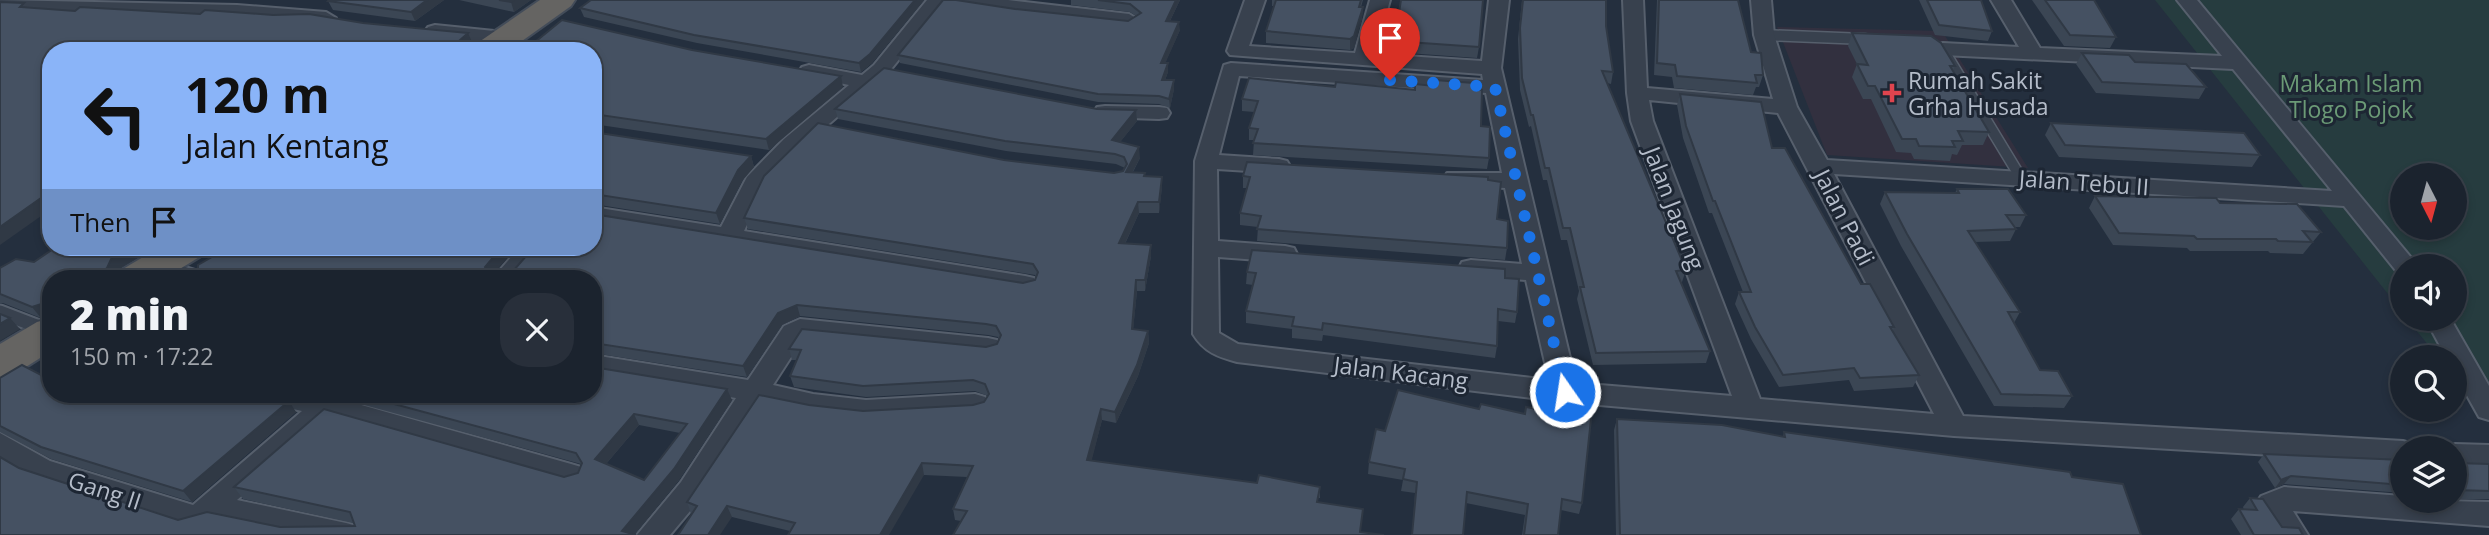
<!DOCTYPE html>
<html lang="en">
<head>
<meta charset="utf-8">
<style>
  body { margin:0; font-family:"Open Sans",sans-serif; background:#282f3a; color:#f1f3f6; height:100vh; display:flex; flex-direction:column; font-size:26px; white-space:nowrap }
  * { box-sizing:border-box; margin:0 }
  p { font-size:23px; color:#a0a4aa }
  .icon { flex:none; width:38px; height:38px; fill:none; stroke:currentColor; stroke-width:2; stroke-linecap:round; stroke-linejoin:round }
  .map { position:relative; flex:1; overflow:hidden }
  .side { position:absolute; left:42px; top:270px; width:560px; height:133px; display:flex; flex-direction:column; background:#1b232e; border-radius:28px; box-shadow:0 4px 10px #0003,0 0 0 2px #39404a }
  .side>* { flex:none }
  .top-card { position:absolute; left:42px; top:42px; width:560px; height:214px; border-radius:28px; box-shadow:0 4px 10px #0003,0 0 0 2px #39404a; background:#8ab4f8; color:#111; overflow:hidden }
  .needle { width:46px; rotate:174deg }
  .fabs { position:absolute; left:2390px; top:163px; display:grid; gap:14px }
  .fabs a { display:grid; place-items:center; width:77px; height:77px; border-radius:50%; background:#1b232e; box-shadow:0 4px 10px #0003,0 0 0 2px #39404a; font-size:35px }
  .pin { position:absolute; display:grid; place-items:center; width:60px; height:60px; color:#fff; margin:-72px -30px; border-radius:50% 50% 50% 0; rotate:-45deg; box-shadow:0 0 7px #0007 }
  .pin .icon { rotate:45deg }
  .me { position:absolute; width:77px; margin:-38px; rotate:347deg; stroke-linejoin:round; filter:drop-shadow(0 0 5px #0008) }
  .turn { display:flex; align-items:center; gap:24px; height:147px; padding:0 28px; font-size:32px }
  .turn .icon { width:91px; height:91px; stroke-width:2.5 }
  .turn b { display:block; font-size:49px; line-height:60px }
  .then { display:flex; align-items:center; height:66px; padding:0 28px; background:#0003; gap:14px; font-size:26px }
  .round { display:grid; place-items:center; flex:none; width:74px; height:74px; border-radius:28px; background:#282f3a }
  .headline { display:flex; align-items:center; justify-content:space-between; height:119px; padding:0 28px }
  h1 { font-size:42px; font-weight:800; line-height:52px }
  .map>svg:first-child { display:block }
  .medical { fill:#32303f }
  .green { fill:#263c3f; fill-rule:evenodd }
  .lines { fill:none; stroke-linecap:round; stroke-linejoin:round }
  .service-far1-casing { stroke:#565f6c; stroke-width:13 }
  .service-casing { stroke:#565f6c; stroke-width:17 }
  .minor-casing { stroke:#565f6c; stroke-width:4 }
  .trunk-casing { stroke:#434c59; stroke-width:4 }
  .service-far1 { stroke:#38414e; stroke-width:10 }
  .service { stroke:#38414e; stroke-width:13 }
  .minor { fill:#38414e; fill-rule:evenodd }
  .trunk { fill:#656462; fill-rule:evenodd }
  .wall { fill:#3b4654; fill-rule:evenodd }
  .shaded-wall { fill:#303945 }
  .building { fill:#455162; stroke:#303945; stroke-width:2; fill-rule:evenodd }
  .route { stroke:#1a73e8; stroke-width:12; stroke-dasharray:0 21.6 }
  .health-dot { fill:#e0444e; stroke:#1d2633; stroke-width:2.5 }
  .labels { text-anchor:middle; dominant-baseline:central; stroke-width:6; stroke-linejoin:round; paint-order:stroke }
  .poi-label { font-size:23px; fill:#b4bcc9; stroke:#1d2633; text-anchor:start }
  .park-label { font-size:23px; fill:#6b9a76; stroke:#1d2633 }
  .street-label { font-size:23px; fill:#b4bcc9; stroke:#1d2633 }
</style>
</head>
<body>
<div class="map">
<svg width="2489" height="535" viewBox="0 0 2489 535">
  <rect width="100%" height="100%" fill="#242f3e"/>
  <path class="medical" d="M1777,27l165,4 86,137 -201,-13z"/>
  <path class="green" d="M2155,0h334v422l-34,-43v-22h-17l-31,-38 48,-1v-52h-52v47zM2403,175h52v53h-52z"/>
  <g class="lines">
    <g class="service-far1-casing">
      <g id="service-far1">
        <path d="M1764,35l101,4"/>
        <path d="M1947,56l74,122"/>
      </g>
    </g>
    <g class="service-casing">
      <path id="service" d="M0,312l47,18"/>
    </g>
    <g class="minor-casing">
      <g id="minor">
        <path d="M0,0l237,5 89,7 10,6 -10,6 -89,-7 -237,-7z"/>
        <path d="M927,0h20l-59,73 -88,76 -35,36 -21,46 281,45 9,2 3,6 -3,6 -9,2 -432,-70v-15l128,20 26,-50 37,-38 65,-54 -47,-10 -3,-4 3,-4 7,-2 53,10 12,-10z"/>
        <path d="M949,0h59l121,14 10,6 -10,6 -170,-20z"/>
        <path d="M1245,0h20l-16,46 106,7 15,-53h20l-15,54 107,7 7,-61h20l-8,68 75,315 156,13 -101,-275 -4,-28 -4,-93h20l4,88 126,11 -19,-64 -3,-35h20l3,35 23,72 30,53 505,31 -99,-122 -290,-14 -7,-2 -3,-4 3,-4 7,-2 76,4 -28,-47h20l29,48 182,8 -45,-56h20l221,266h-15v7l-6,-1 -53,-66 -510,-32 129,242 440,25 10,3 2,4h-12v15l-449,-27 -389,-34 -328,-40c-19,-5 -33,-10 -44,-28l2,-173 29,-96 7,-2 252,17 -1,-6 -252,-19 -3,-4zM1239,76l247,17 16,80h-55l-3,5 3,5 8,2 50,3 17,76 -51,-4 -9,2 -3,6 3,6 9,2 55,4 23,100 -311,-36 -19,-11 -1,-76 67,5 9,-2 3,-6 -3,-6 -9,-2 -67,-5 -1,-72 62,4 8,-2 3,-5 -3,-5 -8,-2 -60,-4zM1649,100l129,13 156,301 -174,-15 -107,-278z"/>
        <path d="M435,25l69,7 7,2 3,4 -3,4 -7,2 -76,-9 -3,-4 3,-4z"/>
        <path d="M1105,106l54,1 8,1 3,5 -3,5 -8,1 -62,-2 -3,-5 3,-5z"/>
        <path d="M520,247h25l-26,31h-26z"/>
        <path d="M157,258l44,14 3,6c-17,1 -49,5 -59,-12l3,-6z"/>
        <path d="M2425,318h25l39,68v34l-10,-3 -24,-43v-17h-9z"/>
        <path d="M800,319l188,19 9,2 4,7 -4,7 -9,2 -184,-19 -31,48 40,9 53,6 109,-6 10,3 4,7 -4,7 -10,3 -109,6 -53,-6 -51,-11 -61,95 -31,37h-33l44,-53 55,-84 -143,-23v-20l155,25 36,-54z"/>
        <path d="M255,394h60l25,5 231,65 10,3 4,8 -4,8 -10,3 -240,-69 -94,83 109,23 11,3 4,9h-72l-73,-15 -6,4 -22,5 -158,-52 -30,-19v-25l50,28 143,44 109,-94 -44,-10z"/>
        <path d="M2455,444l34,1v22l-34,-1v-18h-10z"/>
        <path d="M2284,487l119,9v4l86,2v24l-196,-15 15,24h-32l-20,-31 5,-8z"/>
      </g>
    </g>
    <g class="trunk-casing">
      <g id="trunk">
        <path d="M540,0h35l-4,6 -63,45h-37l5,-7z"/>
        <path d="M160,247h47l-6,9 -36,22h-47l5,-9z"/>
        <path d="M51,318v33l-36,23 -15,4v-34l37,-22z"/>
      </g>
    </g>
    <use href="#service-far1" class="service-far1"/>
    <use href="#service" class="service"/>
    <use href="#minor" class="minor"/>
    <use href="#trunk" class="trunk"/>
  </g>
  <g class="wall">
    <path d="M329,0h115l-29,21 -82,-11 -5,-9z"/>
    <path d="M459,0h72l-17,12z"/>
    <path d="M591,0h333l-52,63 -11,9 -164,-29 -113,-26 -4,-9z"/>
    <path d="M1071,0h109l-10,21 10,9 -15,33 3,9 -3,8h9v9l-4,19 -11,-4 -61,-2 -198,-39 -2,-8 117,-46 113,12 8,-5 -6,-4 -59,-7z"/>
    <path d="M1272,0h91l-2,7h2l-1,11 -8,30 -4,2 -84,-7v-12l8,-25h-2z"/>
    <path d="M1522,0l84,26 7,46 -2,12 -4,-1 79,187 -4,12 -1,1 29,68 -4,12 -113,2 -16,-66 2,-8 -12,-51h-6l-14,-60h-4l-12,-54 -2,1 -9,-37 -2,-51z"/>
    <path d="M1657,0h81l13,52 12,23 -4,12h-3l-3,8 -79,-7 -2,-11 -18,-2z"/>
    <path d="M1919,0h62l11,31 -4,10 -53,-6z"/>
    <path d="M2032,0h62l22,37 -6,11 -46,-2z"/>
    <path d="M1852,33l103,33 -2,5 36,61 -6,13h-21l-5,10 -5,-1 -2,7 -36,-2 -3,-6 -15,-1 -25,-53h-8l-11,-22 5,-13 -9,-18z"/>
    <path d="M1379,40l100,7 -2,11 -98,-7z"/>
    <path d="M593,51l250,36 -74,63 -176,-26z"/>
    <path d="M2082,53l53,9 71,25 -7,12 -103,-6 -20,-29z"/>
    <path d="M1335,87l80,3 58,-1 16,69 -2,11 -234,-14 1,-15h-5v-12l5,-16 -12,-1v-12z"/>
    <path d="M1680,94l92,54 89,136 33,43 -1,4 26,44 -6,12 -59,4 -5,-11 -70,7 -28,-48 -16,-35 4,-12h4l-31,-79h-3l-26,-75 -6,-33z"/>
    <path d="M835,109h262l39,1 1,11 -17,21 20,16 -7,14 12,4 17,11 -3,26h-20l-14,31 26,12 -6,35h-8l-4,39 15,1 1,12 -11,33 -22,47 -14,-3 -11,41 166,22 63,4v11l-359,23 -6,-1 -2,-11 14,-32 -43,-2 -134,56 -58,-14 -41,-3 -4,-12 122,-97 54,6 110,-6 11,-3 4,-6 -13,-5 -109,6 -72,-10 -4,-11 7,-16h-5l-3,-11 197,-2 11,-3 2,-4 -1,-3 -10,-2 -188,-19 -18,9 -35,52 -154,-24v-75l-95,-8 525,13 12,-3 1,-3 -1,-2 -287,-46 -4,-11 260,-58 110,13 9,-2 2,-3 -9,-4 -110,-13 -168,-32z"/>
    <path d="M2051,123l209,32 -8,12 -193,-10 -14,-22z"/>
    <path d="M593,132l158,24 3,11 -12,14 -22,43 -127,-20z"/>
    <path d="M1243,176l245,4 9,39 10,29 -2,12 -248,-19 1,-14 -18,-2v-12l7,-25h-4z"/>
    <path d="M1957,189l69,26 -6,12h-6l2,2 -6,12 -35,1 45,70 -6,11 26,47 32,26 -8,12 -70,-2 -93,-160 -21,-42 5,-12 70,1z"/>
    <path d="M2095,196l125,7 101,29 -18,22 -33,-1 -2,-2h-78l-3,-3 -74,-3 -24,-37z"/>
    <path d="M56,247h99l-33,20 -5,11h-66v38l-10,2 -38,-15 -3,1v-36l34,-6z"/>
    <path d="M1247,272l258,6 12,34 -2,11 -17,-2 -1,25 -2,12 -172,-23 -1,6 -30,-3v-9l-46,-6v-12l7,-26 -7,-1z"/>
    <path d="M0,378l78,16 218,18 -104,90 -141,-43 -51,-27z"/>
    <path d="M324,394h269l139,6 -53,80 -45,55h-634l19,-67 159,52 102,7 75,-1 -2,-3 -110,-24 -9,-12 330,-10 14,-4 3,-9zM639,425l41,8 -36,47 -38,-16z"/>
    <path d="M1617,419l166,18 1,-5 288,45 69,58h-525l-2,-105z"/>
    <path d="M2264,454l139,6v33l-119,-9 -9,4 -17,-26z"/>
    <path d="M1369,462l213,41 -3,11 -18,-4 -3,25h-36l3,-20 -59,-12 -3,32h-51l3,-42 -14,-2 2,-11 -35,-6z"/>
    <path d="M2455,463l34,1v35h-34z"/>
    <path d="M2250,498l32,29 21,8h-62l-10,-16 8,-10 5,1 -1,-3z"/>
  </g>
  <g class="shaded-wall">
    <path d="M427,0h17l-29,21 -4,-9z"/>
    <path d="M514,0h17l-17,12 -3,-10z"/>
    <path d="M915,0h9l-52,63 -11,9 -2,-9z"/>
    <path d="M1176,0h4l-14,29v-8z"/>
    <path d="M1363,7l-1,11 -8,30 -4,2v-11z"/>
    <path d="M1179,22l1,8 -18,41 -1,-8z"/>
    <path d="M468,33l5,11 -8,7h-14l-1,-2z"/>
    <path d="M1168,63v9l-6,16v-8z"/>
    <path d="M841,76l2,11 -74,63 -3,-11z"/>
    <path d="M1174,80v9l-4,19 -1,-9z"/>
    <path d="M1136,110l1,11 -24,30 -1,-11z"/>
    <path d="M1139,147l1,11 -13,24 -1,-10z"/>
    <path d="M751,156l3,11 -12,14 -22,43 -4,-11 22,-43z"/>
    <path d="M1162,177v10l-3,26v-11z"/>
    <path d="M48,193l3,4v12l-51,36v-18z"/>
    <path d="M1138,202l1,11 -19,41 -1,-11z"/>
    <path d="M1151,245v11l-6,35v-11z"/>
    <path d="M128,247h27l-33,20 -5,11h-25l21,-23z"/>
    <path d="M502,247h15l-27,31 -5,-11z"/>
    <path d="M1136,280l1,11 -5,49v-11z"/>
    <path d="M51,302v12l-7,-8z"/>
    <path d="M41,304l9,11 -9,3 -9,-11z"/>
    <path d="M797,305l3,11 -18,9 -35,52 -4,-11 35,-53z"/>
    <path d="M10,318l10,11 -20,12v-17z"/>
    <path d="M1148,331l1,12 -11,33 -22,47 -1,-11z"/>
    <path d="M727,389l5,11 -53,80 -45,55 -12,-4z"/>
    <path d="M289,401l7,11 -104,90 -9,-11z"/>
    <path d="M1101,409l1,11 -13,51 -2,-11z"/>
    <path d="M634,414l5,11 -39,46 -5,-12z"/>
    <path d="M922,463l2,12 -35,60h-9z"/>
    <path d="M2291,476l-7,8 -9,4 6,-8z"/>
    <path d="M727,506l5,11 -12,18h-12z"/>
  </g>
  <g class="building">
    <path d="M329,0h98l-16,12 -83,-11z"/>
    <path d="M499,0h15l-3,2z"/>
    <path d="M591,0h324l-45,54 -11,9 -165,-28 -114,-27z"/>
    <path d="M943,0h13l59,9 113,12 13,-8 -11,-9 -32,-4h78l-10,21 13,1 -18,41h7l-6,17h12l-5,19 -10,-3 -61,-2 -200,-39z"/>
    <path d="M1276,0h85l-2,7h4l-9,29 -4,3 -84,-8z"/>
    <path d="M1401,0h82l-4,47 -100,-7 9,-30 11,2z"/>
    <path d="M1523,0h83v26l7,46 -11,-1 84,199 -10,1 34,80 -114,2 -16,-66h4l-14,-59h-7l-14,-60h-4l-12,-53h-2l-9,-37 -2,-50z"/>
    <path d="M1659,0h79l13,52 10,1 2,22h-8l2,8 -80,-7 -2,-11 -18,-2z"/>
    <path d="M1927,0h54l11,31 -53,-6z"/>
    <path d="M2045,0h49l22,37 -46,-2z"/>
    <path d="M0,2l24,1 -4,4 55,4 5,-4 120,7 5,-4 68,5 36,-1 54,9 105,10 -18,16 -4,-1 -5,3h-390v143l-3,-1 -48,34z"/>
    <path d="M562,20l130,30 149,26 -75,63 -173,-25v-63h-69z"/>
    <path d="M1852,33l79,3 10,7 14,23h-5l39,66 -31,-1 5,10h-11l3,6 -36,-1 -3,-7h-14l-27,-53h-7l-11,-22 11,1z"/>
    <path d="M2082,53l47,2 6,7 51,2 20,23 -104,-5z"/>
    <path d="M884,68l213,41 39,1 -24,30 27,7 -13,25 19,1 -1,3 18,1 -3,25h-21l-19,41 32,2 -6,35h-9l-4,49 16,2 -11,34 -22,47 -14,-3 -14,51 170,23 2,-8 61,12 -3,15 46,7 -3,23 24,3h-431l14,-24 -14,-2 20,-43 -51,-3 -42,72h-92l7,-12 -68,-17 -19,29h-30l19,-29 -10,-4 72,-107 50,10 54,6 110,-6 11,-3 5,-8 -4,-10 -12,-4 -110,6 -73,-10 11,-26 -12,-1 13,-20 184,18 11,-3 4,-9 -5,-9 -10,-2 -189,-19 -19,8 -35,53 -150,-23v-65h-415l13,-8 7,-1v-4l31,-18h273l-17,20 2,3h27l20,-23h59v-33l430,69 12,-3 3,-8 -5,-8 -289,-46 20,-42 54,-53 186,37 110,13 9,-2 4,-7 -3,-7 -9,-3 -110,-13 -170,-32z"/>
    <path d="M1249,78l86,9 1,-5 79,8v-6l19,2 1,-6 39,3 -1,6 9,1 -1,36 9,1 -1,31 -236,-15 5,-14 -9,-1 9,-27 -16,-2z"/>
    <path d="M1680,94l81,8 11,46h13l76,136h9l24,43h-4l29,48 -59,3 -6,-10 -71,7 -28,-48 -16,-35h12l-36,-91h-2l-27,-75z"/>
    <path d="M2051,123l193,10 16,22 -195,-10z"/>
    <path d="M593,132l158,24 -13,14 -22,43 -123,-19z"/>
    <path d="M1247,162l241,15v3l13,2 -4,37 11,2 -1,27 -250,-19 4,-13 -21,-3 10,-36 -7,-1z"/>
    <path d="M1957,189h51l18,26h-20l10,14 -48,2 52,81h-12l32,58 18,1 14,25 -71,-2 -94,-160 -22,-42 74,1z"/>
    <path d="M2095,196l121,2 4,5 77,1 24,28 -18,-1 9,11 -34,-1 -2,-2h-79l-3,-3 -75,-3z"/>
    <path d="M56,247h72l-15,8 -6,13 -15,10h-41v24l-7,4 -3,-2 -9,3 -32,-13v-26l16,-9 18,3z"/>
    <path d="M1252,250l253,19v9l14,1 -2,33 -19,-3 -1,37 -174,-23 -1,7 -30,-4 2,-9 -48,-6 10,-38 -9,-1z"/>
    <path d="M0,314l10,4 -10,6z"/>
    <path d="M22,365l29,15v14h204l34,7 -106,90 -142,-44 -41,-21v-48z"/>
    <path d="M593,367l134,22 -53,80 -52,62 14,4h-636v-78l19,11 159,52 29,-8 73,15 75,-1 -5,-14 -116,-25 90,-78 240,68 14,-4 4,-10 -6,-10 -219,-59h236zM634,414l53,10 -43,56 -49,-21z"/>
    <path d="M1398,390l81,19 2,-5 44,10 1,-7 65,12 -9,84 -20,-4 -4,36h-34l4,-31 -61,-12 -4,43h-51l5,-53 -14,-3 2,-10 -36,-7 7,-33 9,2z"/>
    <path d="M1617,419l105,6 63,12 -1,-5 286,40 2,5 51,7 18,51h-521z"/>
    <path d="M2264,454l139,6v25l-112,-9 -10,4z"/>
    <path d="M2455,463l34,1v27l-34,-1z"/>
    <path d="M2250,498l13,1 19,28 17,1 4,7h-49l-15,-26 18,1z"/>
  </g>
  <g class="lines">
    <path class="route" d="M1390,80l105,7 70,305"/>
  </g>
  <path class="health-dot" d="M1888.5 82.5h7v7h7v7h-7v7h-7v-7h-7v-7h7z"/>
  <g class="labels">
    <g class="poi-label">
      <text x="1908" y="80">Rumah Sakit<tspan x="1908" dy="26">Grha Husada</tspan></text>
    </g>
    <g class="park-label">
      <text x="2351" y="83">Makam Islam<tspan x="2351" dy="26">Tlogo Pojok</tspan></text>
    </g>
    <g class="street-label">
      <text transform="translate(2084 182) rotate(4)">Jalan Tebu II</text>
      <text transform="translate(1675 208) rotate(69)">Jalan Jagung</text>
      <text transform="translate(1845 217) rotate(63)">Jalan Padi</text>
      <text transform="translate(1401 372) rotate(7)">Jalan Kacang</text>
      <text transform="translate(105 490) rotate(18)">Gang II</text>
    </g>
  </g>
</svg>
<div class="fabs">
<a><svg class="needle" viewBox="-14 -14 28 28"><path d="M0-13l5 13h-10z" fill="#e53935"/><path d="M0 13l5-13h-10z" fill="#a0a4aa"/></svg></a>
<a><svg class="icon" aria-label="sound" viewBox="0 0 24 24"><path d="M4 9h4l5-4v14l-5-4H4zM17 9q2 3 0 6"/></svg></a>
<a><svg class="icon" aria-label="search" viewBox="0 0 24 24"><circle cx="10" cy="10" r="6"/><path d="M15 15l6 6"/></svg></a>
<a><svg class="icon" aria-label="layers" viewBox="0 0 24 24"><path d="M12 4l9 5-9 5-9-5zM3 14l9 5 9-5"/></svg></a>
</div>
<div class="pin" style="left:1390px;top:80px;background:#d93025"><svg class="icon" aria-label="arrive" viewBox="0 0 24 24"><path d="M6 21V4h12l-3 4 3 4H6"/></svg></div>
<svg class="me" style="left:1565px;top:392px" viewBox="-20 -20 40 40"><circle r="17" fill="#1a73e8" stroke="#fff" stroke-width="3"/><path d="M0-11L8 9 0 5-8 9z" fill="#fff"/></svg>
<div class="top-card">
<div class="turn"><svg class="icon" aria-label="left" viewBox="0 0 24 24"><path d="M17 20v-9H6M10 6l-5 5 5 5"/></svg><div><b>120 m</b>Jalan Kentang</div></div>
<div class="then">Then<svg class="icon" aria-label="arrive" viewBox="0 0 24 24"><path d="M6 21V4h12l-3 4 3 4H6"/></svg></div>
</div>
<section class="side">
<div class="headline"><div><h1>2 min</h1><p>150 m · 17:22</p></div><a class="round"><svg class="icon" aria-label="close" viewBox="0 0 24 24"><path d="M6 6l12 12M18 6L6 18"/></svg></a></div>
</section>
</div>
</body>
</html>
